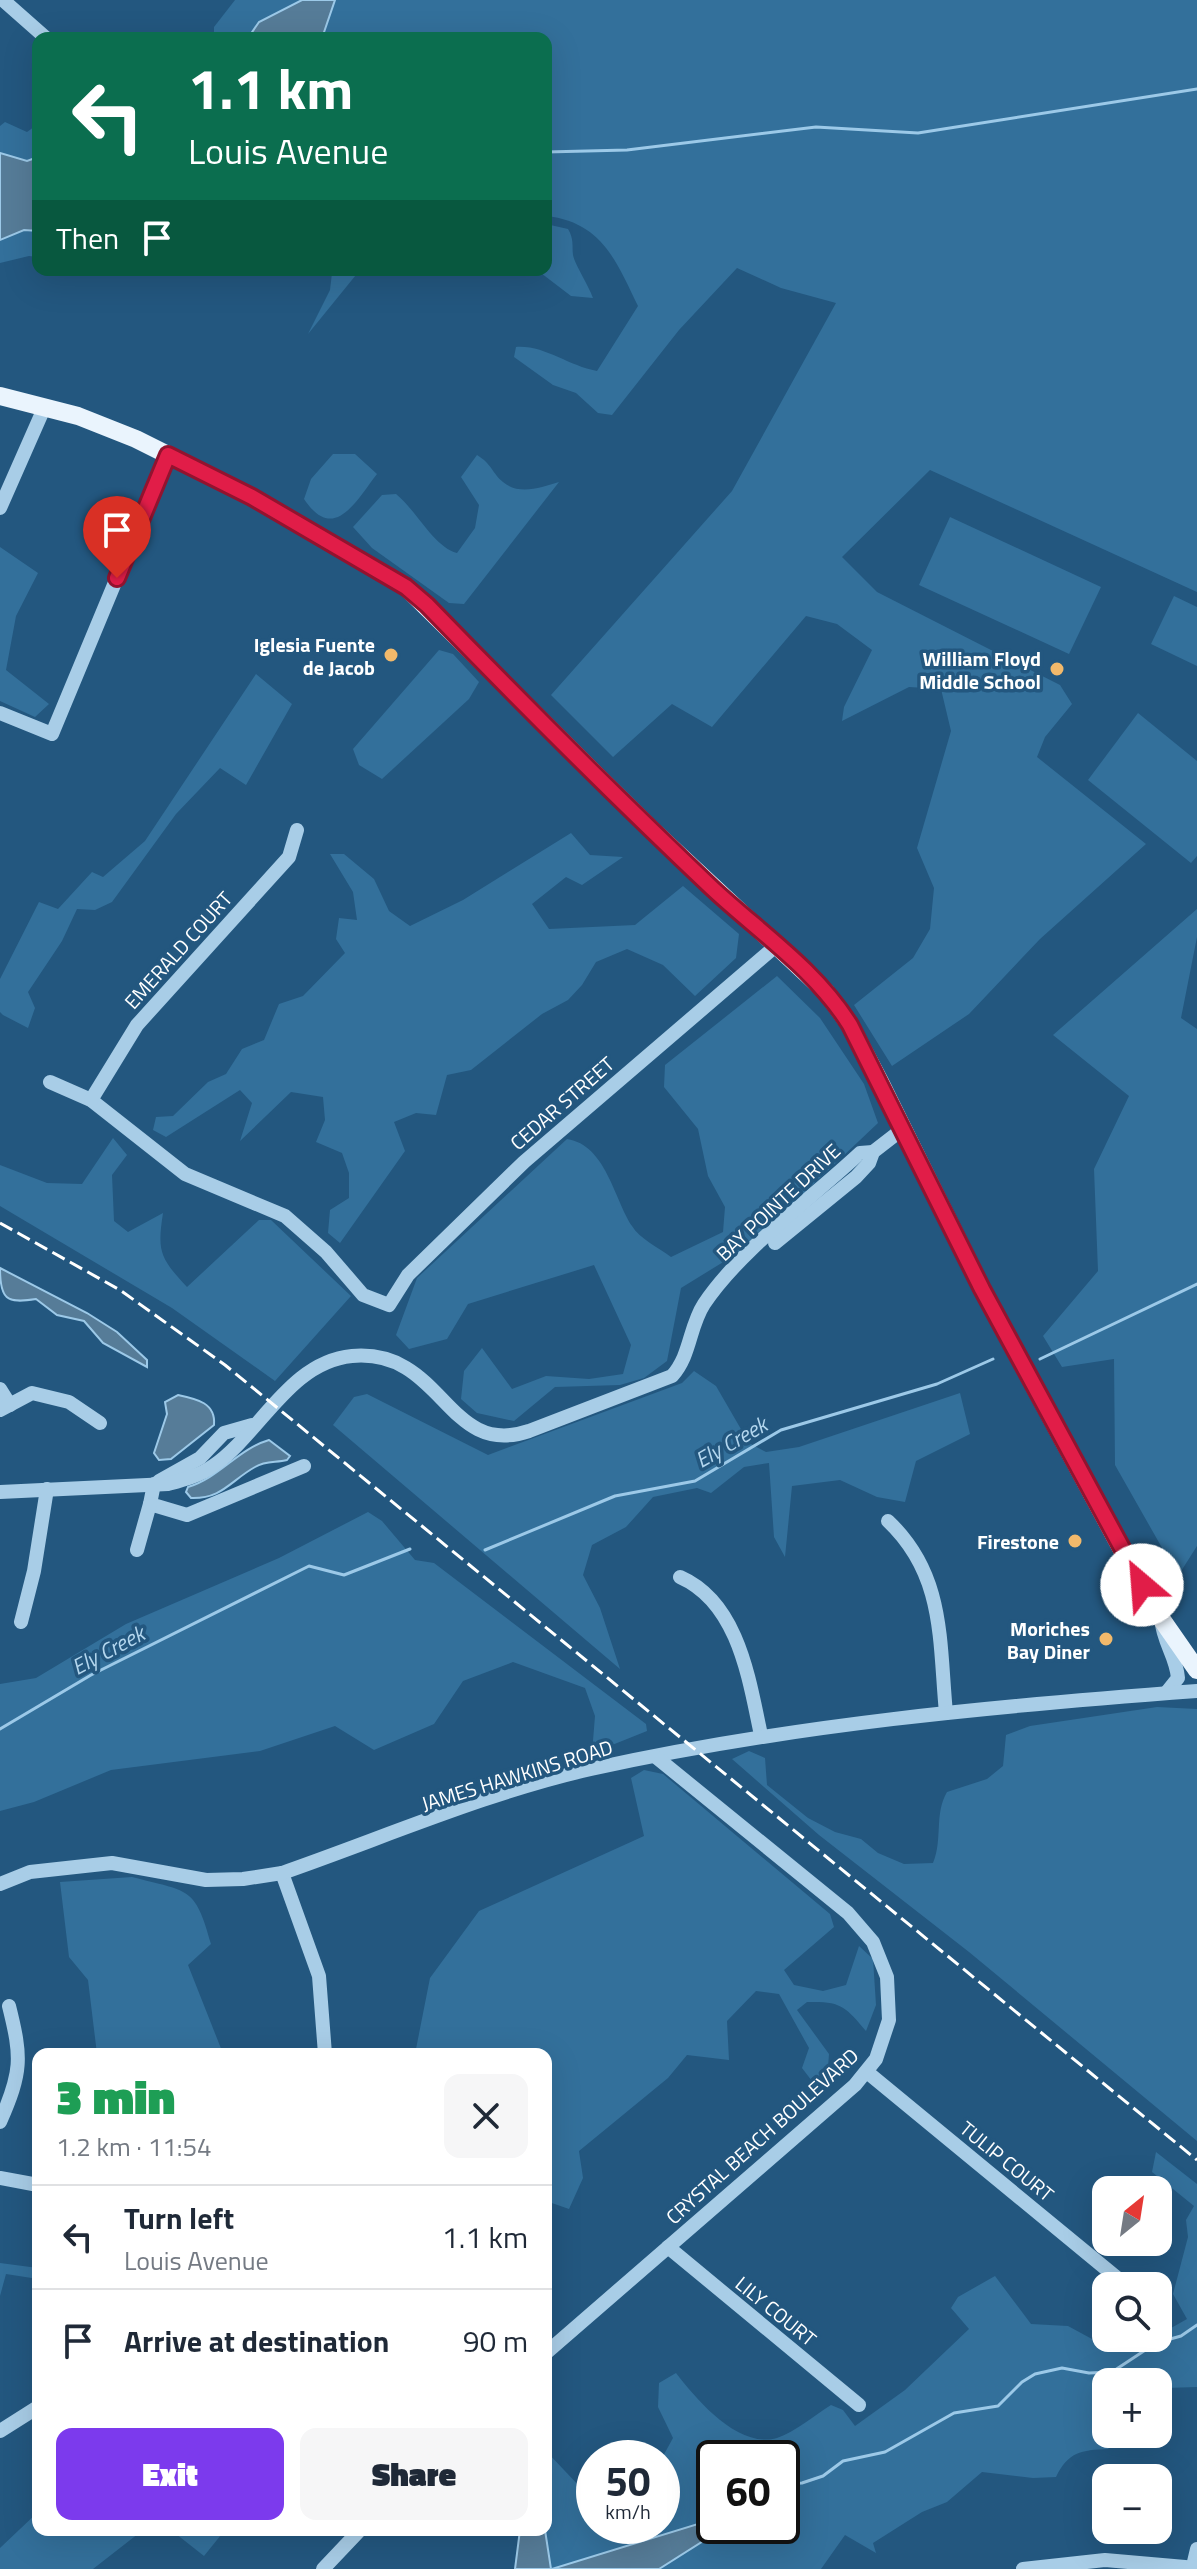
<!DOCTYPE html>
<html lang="en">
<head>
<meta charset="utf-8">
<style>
  body { margin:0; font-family:"Titillium Web",sans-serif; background:#f6f6f7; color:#1f2937; height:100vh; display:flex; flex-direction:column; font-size:30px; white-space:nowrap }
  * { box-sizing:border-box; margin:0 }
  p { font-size:26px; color:#747a83 }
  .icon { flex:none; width:44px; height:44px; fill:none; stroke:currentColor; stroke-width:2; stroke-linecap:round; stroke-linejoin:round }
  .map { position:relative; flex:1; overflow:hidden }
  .panel { position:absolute; left:32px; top:2048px; width:520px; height:488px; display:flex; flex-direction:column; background:#fff; border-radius:16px; box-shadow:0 8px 32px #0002 }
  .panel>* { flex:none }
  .guide { position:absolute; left:32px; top:32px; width:520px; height:244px; border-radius:16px; box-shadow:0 8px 32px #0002; background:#0b6e4f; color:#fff; overflow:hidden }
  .needle { width:52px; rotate:30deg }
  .tools { position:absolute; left:1092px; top:2176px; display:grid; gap:16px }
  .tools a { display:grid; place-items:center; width:80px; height:80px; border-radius:16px; background:#fff; box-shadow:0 8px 32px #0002; font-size:40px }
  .speed { position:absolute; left:576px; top:2440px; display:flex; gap:16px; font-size:40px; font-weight:700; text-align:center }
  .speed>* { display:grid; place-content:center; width:104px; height:104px; border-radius:50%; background:#fff; box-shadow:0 8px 32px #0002; line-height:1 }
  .speed small { font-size:20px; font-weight:400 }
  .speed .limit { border:4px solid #111; border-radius:12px; background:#fff; color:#111 }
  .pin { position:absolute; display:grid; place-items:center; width:68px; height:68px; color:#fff; margin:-82px -34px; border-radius:50% 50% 50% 0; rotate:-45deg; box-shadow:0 0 8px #0007 }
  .pin .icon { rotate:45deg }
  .me { position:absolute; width:88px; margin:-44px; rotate:333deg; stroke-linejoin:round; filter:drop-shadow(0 0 6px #0008) }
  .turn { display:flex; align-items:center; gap:28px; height:168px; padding:0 24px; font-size:36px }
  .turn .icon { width:104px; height:104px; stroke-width:2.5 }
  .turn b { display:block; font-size:56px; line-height:68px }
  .then { display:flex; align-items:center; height:76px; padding:0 24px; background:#0003; gap:16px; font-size:30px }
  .round { display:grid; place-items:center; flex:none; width:84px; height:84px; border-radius:16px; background:#f6f6f7 }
  .headline { display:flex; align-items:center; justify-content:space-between; height:136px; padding:0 24px }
  h1 { font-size:48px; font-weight:800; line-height:60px; color:#1e9e55 }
  .cta { display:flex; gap:16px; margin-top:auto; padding:16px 24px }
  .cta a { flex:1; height:92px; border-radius:16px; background:#7c3aed; color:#fff; font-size:32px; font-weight:800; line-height:92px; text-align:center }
  .cta a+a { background:#f6f6f7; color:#1f2937 }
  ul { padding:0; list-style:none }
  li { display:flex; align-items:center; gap:24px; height:104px; padding:0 24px; border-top:2px solid #e0e1e3 }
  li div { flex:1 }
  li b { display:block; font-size:30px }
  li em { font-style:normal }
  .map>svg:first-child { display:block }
  .green { fill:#33709b }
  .water { fill:#567c98; stroke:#9cc9e8; stroke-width:2 }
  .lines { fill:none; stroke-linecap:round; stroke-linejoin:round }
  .stream { stroke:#9cc9e8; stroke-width:3 }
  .minor { stroke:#a8cde7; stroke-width:14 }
  .major { stroke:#eaf4fd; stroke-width:18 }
  .rail { stroke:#fff; stroke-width:3; stroke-dasharray:14 6; stroke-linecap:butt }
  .route-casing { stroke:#92132f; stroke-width:20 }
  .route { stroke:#e11d48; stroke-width:14 }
  .poi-dot { fill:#f2b96b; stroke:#23577f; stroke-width:3 }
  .labels { text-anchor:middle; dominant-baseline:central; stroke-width:7; stroke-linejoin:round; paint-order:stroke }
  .poi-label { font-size:20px; font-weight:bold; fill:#fff; stroke:#23577f; text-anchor:end }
  .street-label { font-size:20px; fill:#fff; stroke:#23577f }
  .water-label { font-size:22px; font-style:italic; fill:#b3d6ee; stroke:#23577f }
</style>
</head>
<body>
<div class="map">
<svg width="1197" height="2569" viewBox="0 0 1197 2569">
  <rect width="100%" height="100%" fill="#23577f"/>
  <g class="green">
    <path d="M235,0h67l-43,22 -11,16h-34v-11z"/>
    <path d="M335,0h862v592l-267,-122 -88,87 35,35 183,93 12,19 -27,33 -8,20 109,87 -106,95 -71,75 -77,52 -38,-61 59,-47 17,-29 4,-41 -17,-40 34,-117 -10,-42 -32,-2 -67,34 2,-14 28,-57 -35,-26 -31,-8 -94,111 -40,-23 -59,53 -62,-62 181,-204 104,-188 -55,-15 -44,-20 -58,62 -67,85 -14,-2 -22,-20 -23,-8 -39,-28 2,-10c29,-2 52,19 81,24l41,-65c-22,-45 -36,-84 -92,-90v-178h-224z"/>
    <path d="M5,122l22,10 11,-8v33l-11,4 -27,-8v-27z"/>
    <path d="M546,224l22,5c6,10 4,16 5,26 2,10 16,31 20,43l-22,-2 -34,-26h9z"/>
    <path d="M24,230l14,1v26l-9,-1 -29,7v-23z"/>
    <path d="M323,270h37l-52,64 22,-44 2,-17z"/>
    <path d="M333,454h22l22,20c-21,27 -43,70 -73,25l7,-20z"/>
    <path d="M477,455c15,9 15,18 26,27 17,14 38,5 56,0l-95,122 -15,-1 -77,-55 -19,-21 29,-32 14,-1c20,16 38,53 61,59l18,-25 4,-23 -18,-28z"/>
    <path d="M950,517l151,70 -32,67 -150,-69z"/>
    <path d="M0,547l38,26 -22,43 -10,54 43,34 -14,13 -35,-16z"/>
    <path d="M1174,596l23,11v59l-46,-22z"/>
    <path d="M439,650l14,4 26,28 -10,17 -87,80 -23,-14 -6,-16z"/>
    <path d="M256,674l36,30 -46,81 -26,-17 -44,46 -64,88 -17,8 -18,-1 -15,32 -34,51 7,16 -7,20 -25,-13 -3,-3v-33l39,-77 19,7 34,-37 11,5 42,-36z"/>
    <path d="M1138,713l59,48v95l-6,7 -103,-83z"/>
    <path d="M571,833l19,22 33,2 -41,28 -16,-8 -34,27 17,25 86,-4 48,-39 56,48 -3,24 -41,38 -32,-31 -36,-16 -31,13 -14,23 -14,15 -26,14 -71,56 -24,5 -11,40 -20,-2 -22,9 11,29 -65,92 -12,-10 2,-23 19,-12v-25l-7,-20 -26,-11 9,-22 -2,-23 -32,-5 -51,49 12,-38 -12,-13 -74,47 -13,-7 3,-13 17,-1 35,-34 18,-8 16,-25 22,-9 15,-36 24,-8 42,-43 -9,-14 3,-21 18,2 -4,-28 -23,-38h14l30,25 15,32 21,15 53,-26z"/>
    <path d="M1197,909v28l-16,81 16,11v517l-19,30 -63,-111 -1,-106 -52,8 -19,-31 55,-65 -4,-102 35,-73 -76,-61z"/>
    <path d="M777,976l43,42 44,66 14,39 -132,125 -65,40 -14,73 -23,17 -24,7 -65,2 -41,34 -37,-8 -16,-14 3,-28 18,-23 30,41 34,-13 43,3 34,-5 8,-29 -37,-80 -126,39 -21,35 -38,10 -13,-14 21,-57 150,-139c39,6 47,60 65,87 7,12 27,22 39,31l52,-25 2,-25 -17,-31 -10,-47 -34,-42 1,-22z"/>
    <path d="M113,1138l14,17 -15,20 2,46 14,11 35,-19c-6,39 -3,45 24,74l72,-67h12l80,76 -76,85 -103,-73 -172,-102v-41l47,18 35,1z"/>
    <path d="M694,1371l22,15 33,57 17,9 33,-5 161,-54 10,41 -54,27 -11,41 -28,-5 -37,-17 -48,6 -7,71 -11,-20 -5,-74 -25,4 -33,26 -14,-5 -44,9 -27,30 -34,18 -9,30 17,33 20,61 -287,-244 21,-28 13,-3 121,61 194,-72z"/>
    <path d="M368,1512l14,9 33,39 19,3 212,161 1,7 -55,22 3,-37 -10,-28 -72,-26 -50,19 -29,43 -60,26 -39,-24 -75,25 -149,19 -77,32 -34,9v-127l36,-6 90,-54 153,-66z"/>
    <path d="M1157,1707l40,2v432l-228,-189 -150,-117 -87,-76 17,-8 16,7 2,27 41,33 27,14 26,7 17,14 26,11 29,-1c10,-24 1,-49 14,-71l40,-13 16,-13 3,-31 24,-9z"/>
    <path d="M644,1770l19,4 167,140 4,13 -50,43 10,15 29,6 23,-6 13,-39 14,13 3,46 -10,26c-21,-25 -25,-30 -59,-29l-10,8 32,44 -2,26 -12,5 -13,-17 7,-20 -30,-54 -23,-3 -29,30 2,39 -42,-5 -19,23 -89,73 4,27 -14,31 -23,-8v-147h-131l15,-76 49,-67 165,-75 -13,-58z"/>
    <path d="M132,1877c56,15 63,8 79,67l-23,21 34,86 -125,3 -9,-74 -19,-23 -9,-75z"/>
    <path d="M1156,2152l41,32v203l-31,1 -8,8v-14h-52v52h15l-13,15c-27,1 -40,3 -52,28l-23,1 -51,-6 -35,30 -25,10 -49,31 3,10 -31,-18 -24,34h-162l68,-43h55v-68h-68v61l-39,15 -124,35 -6,-39 1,-79 37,39 11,6v30h68v-68l11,-20 -15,-31 1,-24 17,-10c21,27 62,76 101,65 18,-6 38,-23 54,-33l12,5 12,16 50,-36 64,-61 -18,-21 7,-11 37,-21 36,48 37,2 24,13 42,10 53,-30 -14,-25 15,-57 -2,-17 8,-14 -42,-34z"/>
    <path d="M0,2263l38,5v11l-32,-5 -6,22z"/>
    <path d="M38,2512v18h105l-50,39h-93v-21z"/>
    <path d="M171,2530h54l-21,26z"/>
  </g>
  <g class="water">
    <path d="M302,0h33l-13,38h-74l11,-16z"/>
    <path d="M0,153l27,8 11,-4v74l-14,-1 -24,10z"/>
    <path d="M0,1268l87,45 30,19 30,28v7l-44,-24 -19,-22 -27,-6 -21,-16c-30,5 -36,0 -36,-31z"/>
    <path d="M178,1395c19,4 38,8 36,30l-43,34 -12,1 -5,-7 13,-39 -2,-12z"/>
    <path d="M269,1440l21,16 -3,4c-11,3 -21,0 -32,7 -25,14 -33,32 -64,31l-5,-6 2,-5c31,-9 50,-38 81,-47z"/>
    <path d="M714,2519v7h13l-68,43h-107z"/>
    <path d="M520,2530h25l6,39h-36z"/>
  </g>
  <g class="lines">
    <g class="stream">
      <path d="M546,152l81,-2 189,-23 102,6 279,-44"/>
      <path d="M1040,1359l157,-75"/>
      <path d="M485,1550l130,-54 80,-15 86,-51 156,-46 56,-25"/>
      <path d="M0,1729l91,-54 218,-109 35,9 66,-26"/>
      <path d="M782,2484l20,-1 21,-7 20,-15 42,-9 69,-39 44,-7 24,-24 13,-8 27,-6 27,5 23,-1 44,-29 25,-7 16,-11"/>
    </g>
    <g class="minor">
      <path d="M3,0l43,38"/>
      <path d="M0,508l45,-102"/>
      <path d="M0,713l52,21 116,-279"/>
      <path d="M50,1082l41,18 94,74 100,42 41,36 37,43 26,10 19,-30 116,-113 253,-217"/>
      <path d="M91,1100l46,-75 152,-168 8,-27"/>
      <path d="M775,1243l81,-66 13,-14 4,-11 31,-24"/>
      <path d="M0,1389l10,16"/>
      <path d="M0,1410l32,-17 37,9 31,21"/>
      <path d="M159,1481l41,-23 24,-25 28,-8"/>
      <path d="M154,1484l-4,20 37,11 117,-49"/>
      <path d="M0,1492l168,-8c15,-4 31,-8 45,-18 47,-32 76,-104 139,-110 92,-8 94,103 177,75l143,-55c19,-21 17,-49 32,-72 36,-54 108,-106 156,-151l13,-1"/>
      <path d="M888,1521c57,54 51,119 58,192"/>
      <path d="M137,1550l13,-46"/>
      <path d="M680,1577c59,26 69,103 81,158"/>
      <path d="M1161,1618c2,25 15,37 17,60l-12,15"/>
      <path d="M21,1622l13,-51 13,-82"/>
      <path d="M282,1873l37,103 6,78"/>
      <path d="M0,1884l30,-12 82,-9 94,17 37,-1 39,-6c98,-34 209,-82 309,-104 199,-44 403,-63 606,-78"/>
      <path d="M867,2072l255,210"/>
      <path d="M0,2122c22,-50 22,-64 9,-116"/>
      <path d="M0,2178l38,7"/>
      <path d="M668,2247l191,158"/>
      <path d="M546,2353l309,-268 21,-26 13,-39 -2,-43 -14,-35 -25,-29 -192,-156"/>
      <path d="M0,2431l38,-24"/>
      <path d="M1193,2566l4,-17"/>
      <path d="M323,2569l37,-39"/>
      <path d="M1023,2569l82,-9 92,8"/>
    </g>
    <path class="major" d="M0,396l78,20 58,23 116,58 154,90 240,237 180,168 24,33 30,57 102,207 169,315 46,66"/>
    <path class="rail" d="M0,1223l120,67 105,75 972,795"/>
  </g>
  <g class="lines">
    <g class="route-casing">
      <path id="route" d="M117,578l51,-123 84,42 154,90 21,18c93,96 188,191 285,283 47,44 103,81 138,137l132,264 160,296"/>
    </g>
    <use href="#route" class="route"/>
  </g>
  <g class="poi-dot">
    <circle cx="391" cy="655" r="8"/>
    <circle cx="1057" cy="669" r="8"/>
    <circle cx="1075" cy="1541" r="8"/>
    <circle cx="1106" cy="1639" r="8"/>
  </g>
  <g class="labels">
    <g class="poi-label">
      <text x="375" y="644">Iglesia Fuente<tspan x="375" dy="23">de Jacob</tspan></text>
      <text x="1041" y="658">William Floyd<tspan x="1041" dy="23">Middle School</tspan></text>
      <text x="1059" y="1541">Firestone</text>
      <text x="1090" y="1628">Moriches<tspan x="1090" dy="23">Bay Diner</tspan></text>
    </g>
    <g class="street-label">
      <text transform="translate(178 950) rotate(-48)">EMERALD COURT</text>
      <text transform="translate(562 1103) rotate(-41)">CEDAR STREET</text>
      <text transform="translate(778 1202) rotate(-43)">BAY POINTE DRIVE</text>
      <text transform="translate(517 1775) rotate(-17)">JAMES HAWKINS ROAD</text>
      <text transform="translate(762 2136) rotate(-42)">CRYSTAL BEACH BOULEVARD</text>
      <text transform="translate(1007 2161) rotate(39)">TULIP COURT</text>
      <text transform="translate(776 2311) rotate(39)">LILY COURT</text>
    </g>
    <g class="water-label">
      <text transform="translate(731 1442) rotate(-30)">Ely Creek</text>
      <text transform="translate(108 1650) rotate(-28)">Ely Creek</text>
    </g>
  </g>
</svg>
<div class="tools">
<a><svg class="needle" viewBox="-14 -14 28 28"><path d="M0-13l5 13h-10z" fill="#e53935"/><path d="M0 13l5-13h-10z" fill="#747a83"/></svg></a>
<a><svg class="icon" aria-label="search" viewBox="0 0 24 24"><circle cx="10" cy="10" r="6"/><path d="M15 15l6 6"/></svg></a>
<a>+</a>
<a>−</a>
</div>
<div class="speed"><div>50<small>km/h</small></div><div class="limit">60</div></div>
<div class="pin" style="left:117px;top:578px;background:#d93025"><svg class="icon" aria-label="arrive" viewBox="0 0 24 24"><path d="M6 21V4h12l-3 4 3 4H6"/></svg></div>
<svg class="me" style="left:1142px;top:1585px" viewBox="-20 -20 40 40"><circle r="19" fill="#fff"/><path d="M0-13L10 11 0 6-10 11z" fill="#e11d48"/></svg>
<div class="guide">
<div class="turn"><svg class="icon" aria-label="left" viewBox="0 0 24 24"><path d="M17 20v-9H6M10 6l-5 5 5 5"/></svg><div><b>1.1 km</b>Louis Avenue</div></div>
<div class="then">Then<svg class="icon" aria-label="arrive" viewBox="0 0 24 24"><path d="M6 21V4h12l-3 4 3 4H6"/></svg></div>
</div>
<section class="panel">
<div class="headline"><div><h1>3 min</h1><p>1.2 km · 11:54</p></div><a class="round"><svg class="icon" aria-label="close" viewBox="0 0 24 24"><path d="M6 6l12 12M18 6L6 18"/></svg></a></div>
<ul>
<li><svg class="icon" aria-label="left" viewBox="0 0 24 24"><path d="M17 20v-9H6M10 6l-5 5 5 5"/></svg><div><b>Turn left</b><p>Louis Avenue</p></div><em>1.1 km</em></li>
<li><svg class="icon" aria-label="arrive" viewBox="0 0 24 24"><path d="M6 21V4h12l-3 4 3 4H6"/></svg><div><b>Arrive at destination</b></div><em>90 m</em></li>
</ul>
<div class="cta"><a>Exit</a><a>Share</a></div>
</section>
</div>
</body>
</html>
